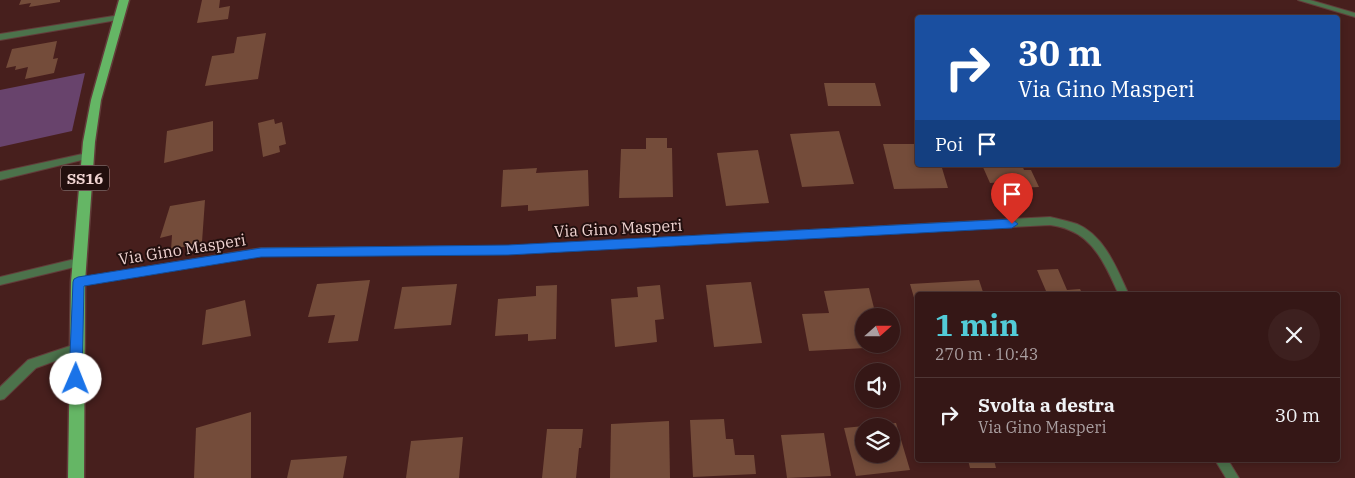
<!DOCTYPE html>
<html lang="it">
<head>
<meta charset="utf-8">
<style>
  body { margin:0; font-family:"IBM Plex Serif",serif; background:#3d201f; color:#f1f3f6; height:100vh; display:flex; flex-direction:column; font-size:19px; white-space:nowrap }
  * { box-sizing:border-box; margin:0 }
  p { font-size:16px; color:#aa9fa1 }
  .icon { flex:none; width:28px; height:28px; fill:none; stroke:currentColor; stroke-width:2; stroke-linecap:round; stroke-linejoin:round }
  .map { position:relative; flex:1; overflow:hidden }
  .details { position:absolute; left:915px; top:292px; width:425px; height:170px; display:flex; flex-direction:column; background:#351716; border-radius:5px; box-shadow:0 2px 8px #0003,0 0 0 1px #4f3635 }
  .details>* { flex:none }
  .banner { position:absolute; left:915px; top:15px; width:425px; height:152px; border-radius:5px; box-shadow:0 2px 8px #0003,0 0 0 1px #4f3635; background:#1a4fa0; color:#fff; overflow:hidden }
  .needle { width:32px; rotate:69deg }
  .controls { position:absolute; left:855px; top:308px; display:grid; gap:10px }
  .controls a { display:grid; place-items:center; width:45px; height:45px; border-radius:50%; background:#351716; box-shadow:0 2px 8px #0003,0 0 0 1px #4f3635; font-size:25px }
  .pin { position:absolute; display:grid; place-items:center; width:42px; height:42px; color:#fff; margin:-51px -21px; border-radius:50% 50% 50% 0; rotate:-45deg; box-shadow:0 0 5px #0007 }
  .pin .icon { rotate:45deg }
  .me { position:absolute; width:55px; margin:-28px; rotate:1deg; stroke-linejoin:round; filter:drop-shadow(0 0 4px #0008) }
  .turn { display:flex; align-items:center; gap:18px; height:105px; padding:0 20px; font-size:22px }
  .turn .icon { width:65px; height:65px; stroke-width:2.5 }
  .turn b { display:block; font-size:35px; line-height:42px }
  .then { display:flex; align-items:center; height:48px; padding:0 20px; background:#0003; gap:10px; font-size:19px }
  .round { display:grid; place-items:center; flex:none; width:52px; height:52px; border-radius:26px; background:#3d201f }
  .summary { display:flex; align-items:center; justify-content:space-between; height:85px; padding:0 20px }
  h1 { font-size:30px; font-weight:700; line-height:38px; color:#52cbd7 }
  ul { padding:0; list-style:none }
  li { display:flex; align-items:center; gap:15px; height:75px; padding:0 20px; border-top:1px solid #4f3635 }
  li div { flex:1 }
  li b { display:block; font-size:19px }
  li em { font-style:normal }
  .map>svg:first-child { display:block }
  .green { fill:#68436c }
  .building { fill:#744c3a }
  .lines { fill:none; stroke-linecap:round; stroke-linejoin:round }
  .minor-casing { stroke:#623c3a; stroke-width:2 }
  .primary-casing { stroke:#623c3a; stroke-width:3 }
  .minor { fill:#4c724b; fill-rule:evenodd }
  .primary { fill:#65b665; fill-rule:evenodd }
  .route { fill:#1a73e8; stroke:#114b97 }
  .labels { text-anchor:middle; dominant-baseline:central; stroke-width:4; stroke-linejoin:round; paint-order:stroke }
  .shield { fill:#220f0e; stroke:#b29896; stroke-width:1 }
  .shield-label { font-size:15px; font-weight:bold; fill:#efd3d1 }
  .street-label { font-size:16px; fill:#efd3d1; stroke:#220f0e }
</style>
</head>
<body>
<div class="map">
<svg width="1355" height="478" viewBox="0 0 1355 478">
  <rect width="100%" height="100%" fill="#471f1d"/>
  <path class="green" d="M85,73l-13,58 -72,16v-57z"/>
  <g class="building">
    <path d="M21,0h39v2l-31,5 2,-4 -12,2z"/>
    <path d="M202,0h18l-1,8 11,-2 -2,13 -31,4z"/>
    <path d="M266,33l-8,46 -53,7 7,-30 22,-3 3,-16z"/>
    <path d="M57,41l-4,18 5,-1 -4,15 -29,6 3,-12 -13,3 1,-4 -10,2 6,-19z"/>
    <path d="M824,83h51l6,23h-53z"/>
    <path d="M274,119l1,5 7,-2 4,22 -7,2 1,6 -17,5 -5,-34z"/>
    <path d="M213,121v30l-49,12 3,-32z"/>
    <path d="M839,131l15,53 -52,3 -12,-53z"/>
    <path d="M646,138h21v10h5l1,49 -54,1 2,-49h25z"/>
    <path d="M883,144h35v21h15l1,3h8l6,20 -54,1z"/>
    <path d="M758,150l11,53 -43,3 -9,-53z"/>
    <path d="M982,165h40l2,5h7l8,17 -19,1 -3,-7 -27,2z"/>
    <path d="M537,168l-1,5 52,-3 1,36 -61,5v-6l-27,2 2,-37z"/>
    <path d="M205,200l-3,42 -31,8 1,-15 -12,3 10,-32z"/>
    <path d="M1058,269l9,21 13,-1 3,6h-53l-1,-3 17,-1 -9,-21z"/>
    <path d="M370,280l-12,61 -30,2 7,-28 -27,2 9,-33z"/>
    <path d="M979,280l5,15h-66l-1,13 -7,-24z"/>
    <path d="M751,282l11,61 -48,4 -8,-62z"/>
    <path d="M457,284l-6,41 -57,4 8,-42z"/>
    <path d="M557,285l-1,54 -28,2v-7l-33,2 3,-37 38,-3v-10z"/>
    <path d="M660,285l4,34 -9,1 2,22 -42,5 -4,-48 27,-2 -1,-10z"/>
    <path d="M869,288l7,28h-12v28h19l1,3 -75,4 -7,-37 27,-1 -5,-22z"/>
    <path d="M245,300l6,36 -49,9 4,-35z"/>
    <path d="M251,412v66h-57l2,-50z"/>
    <path d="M724,419l2,20h7l2,16h19l2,19 -63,3 -3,-57z"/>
    <path d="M669,421l1,57h-60l1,-54z"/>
    <path d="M896,423l14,47 -54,6 -12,-48 20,-2v28h27v-28l-18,-1z"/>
    <path d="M547,429h36l-2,19h-2l-3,30h-34z"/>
    <path d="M824,433l7,43 -44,2 -6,-43z"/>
    <path d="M463,437l-4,41h-53l5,-37z"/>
    <path d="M347,456l-4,22h-56l4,-18z"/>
    <path d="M968,460h26l2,8h-26z"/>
  </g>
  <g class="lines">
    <g class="minor-casing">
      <g id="minor">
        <path d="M1298,0h12l45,13v4z"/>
        <path d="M120,15h3v4l-123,21v-6z"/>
        <path d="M87,153l5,3 -2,2 -90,22v-8z"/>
        <path d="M1050,217c9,2 18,4 27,7 28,12 40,45 52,71h-10c-11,-24 -23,-55 -50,-65 -6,-3 -13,-4 -19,-5l-541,29 -248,2 -183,30 -4,-1 -1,-3 1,-3 4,-1 183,-30 248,-2z"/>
        <path d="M79,258l4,1 1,3 -1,3 -83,20v-8z"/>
        <path d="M76,344l4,2 2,3 -2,3 -44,16 -32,31 -4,1v-13l28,-27z"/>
        <path d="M1215,460h13l11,18h-13z"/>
      </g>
    </g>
    <g class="primary-casing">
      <path id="primary" d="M119,0h10l-28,100 -6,42 -10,140 -1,196h-16l3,-196 12,-140 8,-42z"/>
    </g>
    <use href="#minor" class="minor"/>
    <use href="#primary" class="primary"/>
  </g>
  <path class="route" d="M1012,219l6,5 -6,4 -504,27 -247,2 -177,29 -2,93 -2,4 -4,2 -5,-2 -2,-4 4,-97 1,-3 4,-2 183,-29 247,-3z"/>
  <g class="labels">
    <rect class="shield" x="61" y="165.5" width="48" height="25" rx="4"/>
    <g class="shield-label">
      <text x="85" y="178">SS16</text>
    </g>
    <g class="street-label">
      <text transform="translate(618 228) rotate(-3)">Via Gino Masperi</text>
      <text transform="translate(182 249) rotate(-9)">Via Gino Masperi</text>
    </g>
  </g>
</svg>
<div class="controls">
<a><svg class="needle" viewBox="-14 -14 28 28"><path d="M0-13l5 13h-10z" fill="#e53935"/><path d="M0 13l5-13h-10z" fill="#aa9fa1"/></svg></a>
<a><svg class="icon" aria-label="sound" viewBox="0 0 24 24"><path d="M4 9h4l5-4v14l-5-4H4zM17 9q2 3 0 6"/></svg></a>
<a><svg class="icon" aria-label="layers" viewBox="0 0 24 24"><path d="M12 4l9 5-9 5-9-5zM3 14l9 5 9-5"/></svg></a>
</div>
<div class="pin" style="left:1012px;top:224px;background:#d93025"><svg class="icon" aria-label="arrive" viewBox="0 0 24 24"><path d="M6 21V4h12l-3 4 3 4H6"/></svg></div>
<svg class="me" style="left:76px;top:379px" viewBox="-20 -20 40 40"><circle r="19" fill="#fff"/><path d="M0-13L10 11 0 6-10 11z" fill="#1a73e8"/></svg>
<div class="banner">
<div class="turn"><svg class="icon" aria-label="right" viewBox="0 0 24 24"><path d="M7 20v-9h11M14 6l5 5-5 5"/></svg><div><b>30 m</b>Via Gino Masperi</div></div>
<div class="then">Poi<svg class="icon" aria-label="arrive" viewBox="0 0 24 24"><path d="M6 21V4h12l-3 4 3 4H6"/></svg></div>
</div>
<section class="details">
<div class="summary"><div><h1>1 min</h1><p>270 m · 10:43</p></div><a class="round"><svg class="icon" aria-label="close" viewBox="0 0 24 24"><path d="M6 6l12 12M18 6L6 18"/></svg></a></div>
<ul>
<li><svg class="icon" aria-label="right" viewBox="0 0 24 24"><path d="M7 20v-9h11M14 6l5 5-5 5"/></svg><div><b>Svolta a destra</b><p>Via Gino Masperi</p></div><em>30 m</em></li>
</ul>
</section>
</div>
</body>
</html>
